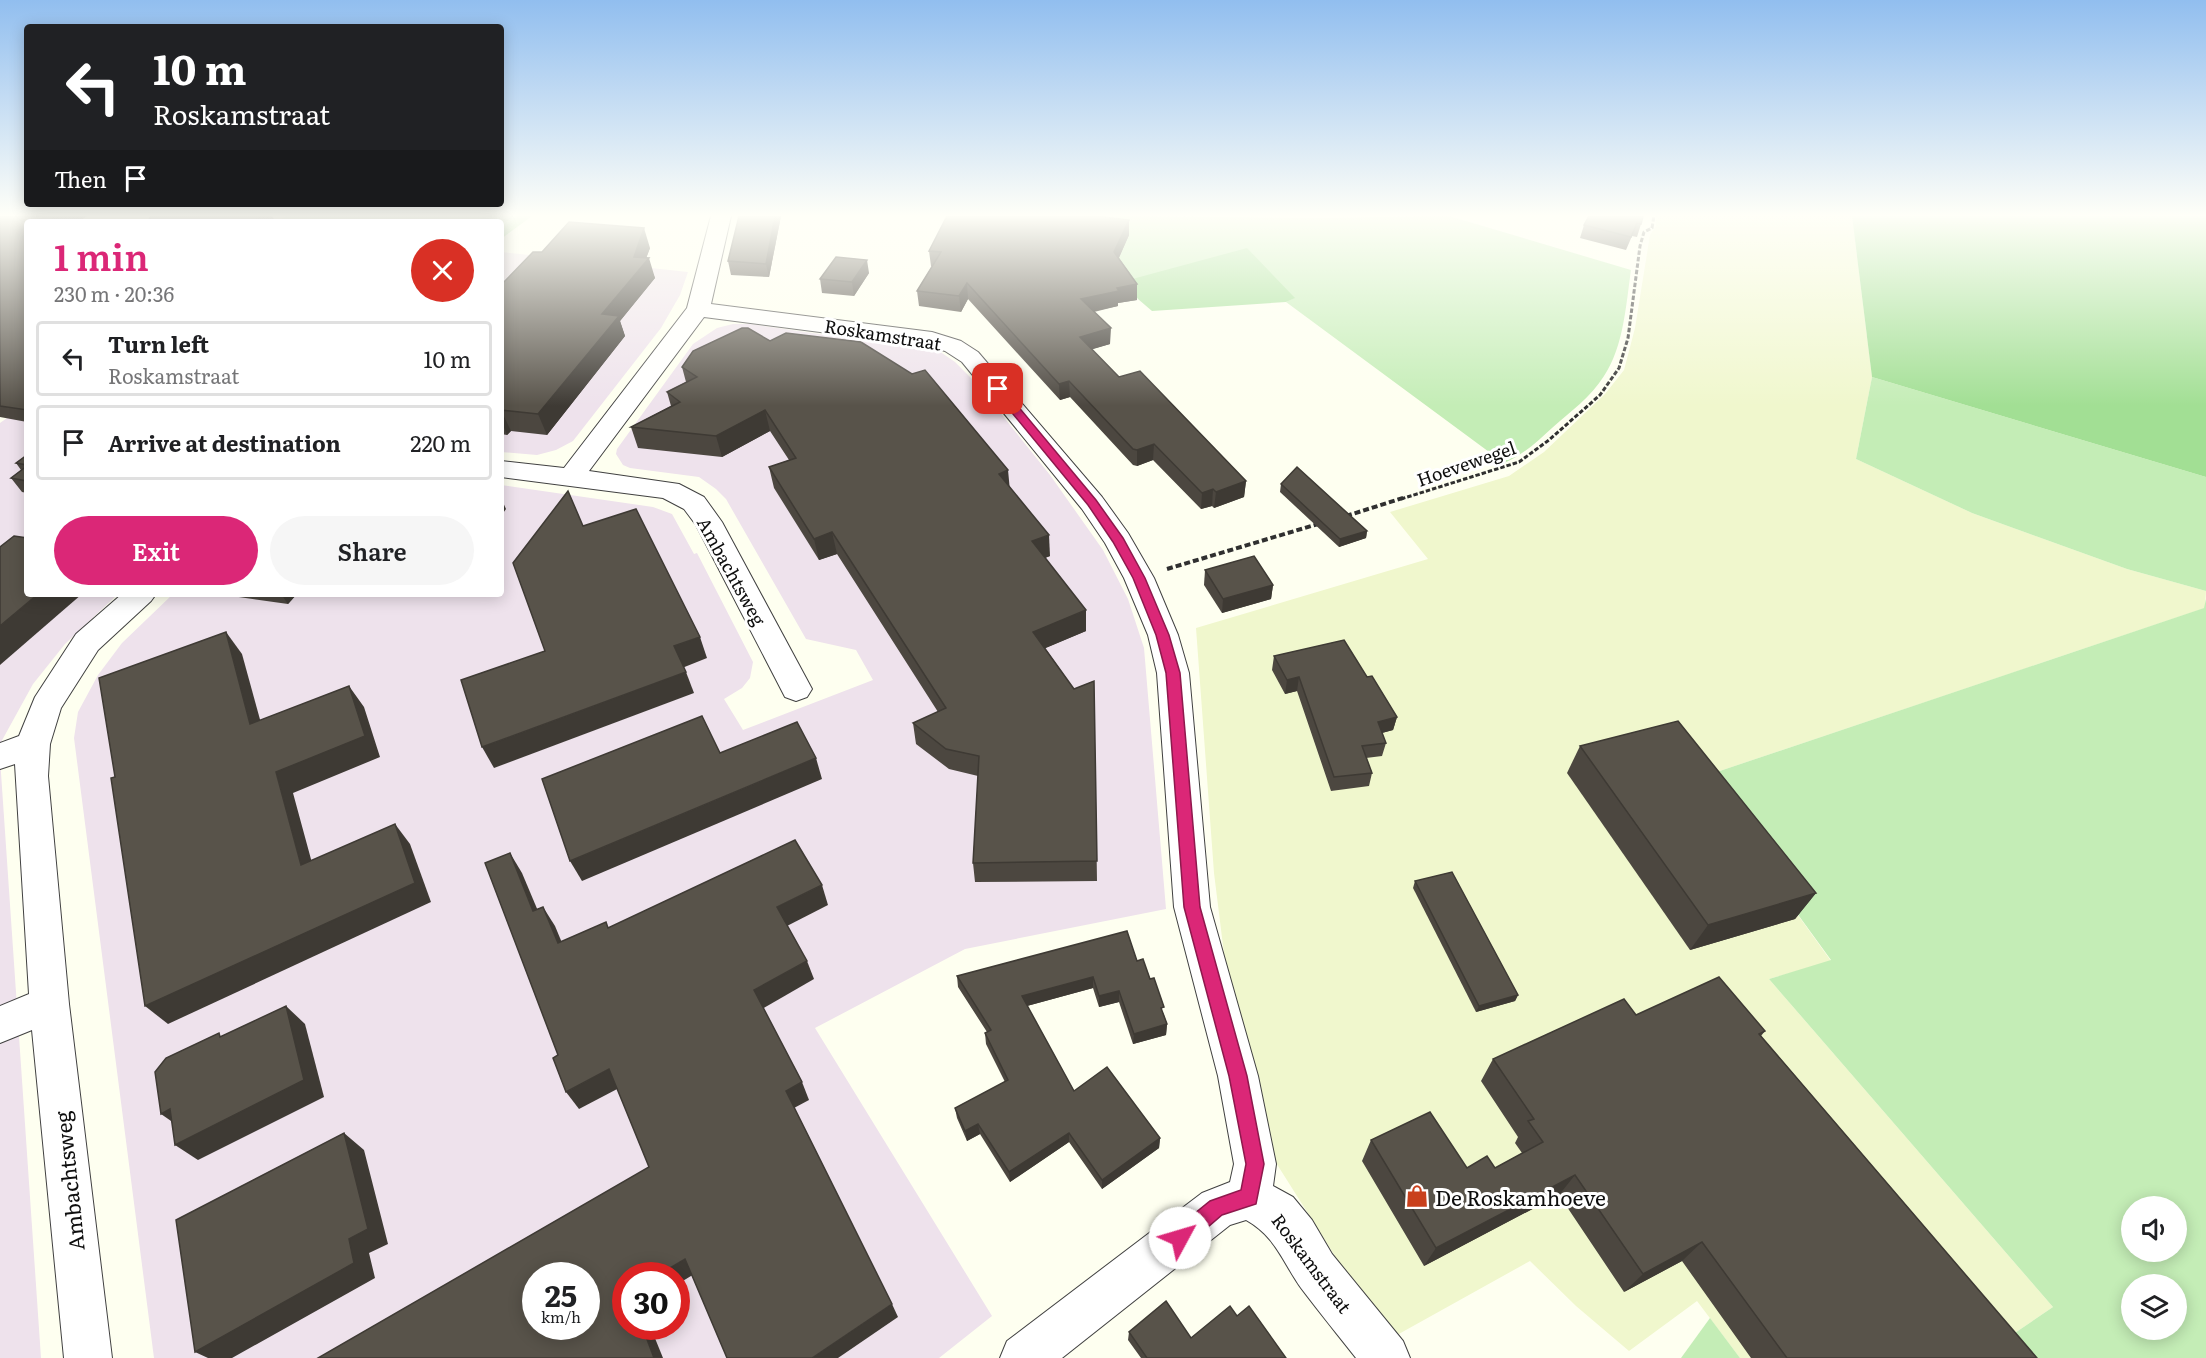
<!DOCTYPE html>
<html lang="en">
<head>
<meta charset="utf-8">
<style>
  body { margin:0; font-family:Literata,serif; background:#f6f6f6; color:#202124; height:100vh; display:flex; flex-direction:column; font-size:22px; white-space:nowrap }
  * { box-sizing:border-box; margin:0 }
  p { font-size:20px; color:#757577 }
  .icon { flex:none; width:33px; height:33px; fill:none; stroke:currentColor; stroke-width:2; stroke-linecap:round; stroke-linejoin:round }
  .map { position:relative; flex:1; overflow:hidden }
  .sheet { position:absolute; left:24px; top:219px; width:480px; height:378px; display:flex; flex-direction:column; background:#fff; border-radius:6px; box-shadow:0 3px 15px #0003 }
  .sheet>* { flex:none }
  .guide { position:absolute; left:24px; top:24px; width:480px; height:183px; border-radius:6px; box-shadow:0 3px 15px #0003; background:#202124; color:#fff; overflow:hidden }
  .tools { position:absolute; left:2121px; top:1196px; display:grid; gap:12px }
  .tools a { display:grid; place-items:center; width:66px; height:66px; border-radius:50%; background:#fff; box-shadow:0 3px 15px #0003; font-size:30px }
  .speed { position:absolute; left:522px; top:1262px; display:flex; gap:12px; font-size:30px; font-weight:700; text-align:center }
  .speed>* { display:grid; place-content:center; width:78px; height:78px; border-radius:50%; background:#fff; box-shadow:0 3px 15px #0003; line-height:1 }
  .speed small { font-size:15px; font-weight:400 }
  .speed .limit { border:9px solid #d22; background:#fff; color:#111 }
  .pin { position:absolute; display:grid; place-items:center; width:51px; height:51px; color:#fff; margin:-26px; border-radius:12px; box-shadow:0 3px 9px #0006 }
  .me { position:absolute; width:66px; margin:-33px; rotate:51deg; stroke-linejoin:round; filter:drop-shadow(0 0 4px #0008) }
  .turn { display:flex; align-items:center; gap:21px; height:126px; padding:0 30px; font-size:27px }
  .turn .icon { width:78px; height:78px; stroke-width:2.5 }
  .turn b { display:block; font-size:42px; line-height:51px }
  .then { display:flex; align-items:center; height:57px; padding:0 30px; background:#0003; gap:12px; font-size:22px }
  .round { display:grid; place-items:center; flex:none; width:63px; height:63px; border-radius:32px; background:#f6f6f6 }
  .headline { display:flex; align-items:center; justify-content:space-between; height:102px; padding:0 30px }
  h1 { font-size:36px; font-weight:600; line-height:45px; color:#db2777 }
  .action { display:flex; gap:12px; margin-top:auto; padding:12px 30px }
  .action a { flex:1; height:69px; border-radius:36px; background:#db2777; color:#fff; font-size:24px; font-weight:600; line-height:69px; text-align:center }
  .action a+a { background:#f6f6f6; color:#202124 }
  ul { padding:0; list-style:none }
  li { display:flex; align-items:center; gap:18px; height:75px; margin:0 12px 9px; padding:0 18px; border:3px solid #e0e0e0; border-radius:6px }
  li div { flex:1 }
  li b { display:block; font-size:22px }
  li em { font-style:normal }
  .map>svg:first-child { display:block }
  .industrial { fill:#eee2ec; fill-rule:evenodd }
  .farmland { fill:#f0f7cd }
  .green { fill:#c4edb6; fill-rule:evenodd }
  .forest { fill:#a2df94 }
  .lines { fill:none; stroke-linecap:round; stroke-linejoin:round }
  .minor-casing { stroke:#414141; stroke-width:2 }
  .path-far1 { stroke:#303030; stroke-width:3; stroke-dasharray:4.5 2; stroke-linecap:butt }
  .path { stroke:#303030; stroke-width:4; stroke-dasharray:6 3; stroke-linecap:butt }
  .minor { fill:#fff; fill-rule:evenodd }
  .wall { fill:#4c4740 }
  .shaded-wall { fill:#3e3a34 }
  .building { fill:#58534a; stroke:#3e3a34; stroke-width:1.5; fill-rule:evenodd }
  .route { fill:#db2777; stroke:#8e194d; stroke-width:1.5 }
  .labels { text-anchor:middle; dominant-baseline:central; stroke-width:6; stroke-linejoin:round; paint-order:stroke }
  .street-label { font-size:18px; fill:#0e0e0e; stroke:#fff }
  .near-street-label { font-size:21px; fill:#0e0e0e; stroke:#fff }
  .near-poi-label { font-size:21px; fill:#0e0e0e; stroke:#fff; text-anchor:start }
</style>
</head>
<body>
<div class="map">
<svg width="2206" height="1358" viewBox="0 0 2206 1358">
  <rect width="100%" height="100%" fill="#fefff0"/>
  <g class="industrial">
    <path d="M501,252l187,20 -8,23 -19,33 -88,113 -17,9 -19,5 -36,-3z"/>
    <path d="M733,324h17l189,27 16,11 24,24 71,89 53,75 25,49 16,49 22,261 -201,40 -150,79 177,288 -53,42h-785l-80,-620 4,-26 20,-37 24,-32 51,-49h328v-109l152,22 19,7 22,40 3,-1 56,109 -3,16 -8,10 -18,11 19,31 130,-50 -17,-30 -50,-11 -80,-140 -10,-10 -17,-12 -69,-9 -7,-3 -7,-11 1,-5 76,-105 24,-16zM536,1275h50v51h-50zM626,1275h50v51h-50z"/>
    <path d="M27,404v190h91l-53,50 -32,40 -33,60v-321z"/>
    <path d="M0,751l1,22 40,585h-41z"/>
  </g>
  <path class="farmland" d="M1656,216h196l20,161 -16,82 116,54 155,56 79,22 -1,17 -506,170 132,183 -62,18 284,328 -50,34 10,17h-273l-43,-57 -68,50 -53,-45 -46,-45 -142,79 -115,-182 -43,-156 -16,-129 -18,-245 232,-69 -38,-47 119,-36 35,-24 61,-58 19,-24 11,-42 15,-93 6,-9z"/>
  <g class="green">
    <path d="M286,216h197l-9,6h-197z"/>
    <path d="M1093,216l227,2 129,-2 182,54c-5,34 -7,76 -27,106 -13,21 -34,36 -52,52 -14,13 -29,27 -48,35l-218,-161 8,-4 -169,-17z"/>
    <path d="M1872,377l334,100v114l-79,-22 -155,-56 -116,-54z"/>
    <path d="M2206,599v759h-193l-10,-17 50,-34 -284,-328 62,-19 -132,-182 505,-170zM2132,1206h44v45h-44zM2132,1284h44v45h-44z"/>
    <path d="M1710,1318l30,40h-59z"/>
  </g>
  <g class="forest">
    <path d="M483,216h49l-31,23v-17h-27z"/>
    <path d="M1852,216h354v261l-334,-100z"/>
    <path d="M1247,248l48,50 -9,4 -134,9 -14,-12 -13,-18z"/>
  </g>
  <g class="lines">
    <g class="minor-casing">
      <g id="minor">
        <path d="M711,216h20l-20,88 221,28 29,9 17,11 124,145 26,36 26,45 24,57 11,38 21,234 48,169 18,88 -3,22 20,11 19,23 20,34 71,87 7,17h-54c-18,-23 -37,-46 -55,-70 -19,-27 -25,-51 -55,-68l-16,5 -168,133h-62l7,-17 195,-148 28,-11 4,-18 -16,-88 -44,-169 -17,-234 -9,-38 -24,-57 -19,-35 -23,-34 -120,-147 -17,-11 -17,-5 -224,-29 -115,154 90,13 25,13 18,25 90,167 -5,8 -11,4 -11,-4 -89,-172 -12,-16 -21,-11 -162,-21v-16l63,7 123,-160z"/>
        <path d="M122,594h34l-5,7 -53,49 -37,58 -11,36 -2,32 21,228 43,354h-48l-32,-328 -32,13v-37l29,-12 -14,-230 -15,5v-26l19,-7 16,-39 41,-63z"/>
      </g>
    </g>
    <path class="path-far1" d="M1401,499l118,-37 30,-22 51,-45 19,-27 9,-30 12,-92 4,-14 8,-4 2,-12"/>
    <g class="path">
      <path d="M1346,516l60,-19"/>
      <path d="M1167,569l151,-45"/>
    </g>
    <use href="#minor" class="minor"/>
  </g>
  <g class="wall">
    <path d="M0,216h87l-10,6h-50v200l-27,-5z"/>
    <path d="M739,216h42l-12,61 -38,-2 -3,-14z"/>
    <path d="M1589,216l52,8 -4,13 -5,-1 -6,14 -46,-12 4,-13z"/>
    <path d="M1129,220v15l-10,23 18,26v16l-19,3v3l-24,6 16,32 -18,5 27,28 127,104 -2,16 -30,11 -2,-2 -11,3 -48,-49 -16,6 -4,-1 -63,-68 -10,3 -92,-101 -7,13 -42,-6 -2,-15 15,-25h-1l-2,-15z"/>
    <path d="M650,248l-4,10 9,20 -35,43 5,15 -78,99 -36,-4 -4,4 -6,-1v-149l41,-33z"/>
    <path d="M869,273l-15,23 -32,-3 -2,-14z"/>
    <path d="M682,367l328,120 40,69 -5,2 41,73 -41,17 29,41 20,-8 3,200 -122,1 -2,-19 5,-87 -29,-7 -33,-25 -3,-21 25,-11 -101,-158 -18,6 -45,-72 -5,-21 20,-7 -19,-29 -48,26 -84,-9 -7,-21 40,-21 -4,-14 19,-10z"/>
    <path d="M27,455v38l-5,-1 -11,-14 10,-8 -5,-7z"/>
    <path d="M1281,484l86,47 -1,7 -27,9 -59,-55z"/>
    <path d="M1205,570l68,15 -2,14 -49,14 -18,-28z"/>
    <path d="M218,594h79l-9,10z"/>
    <path d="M1274,656l93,21 30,40 -4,13 -11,3 4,10 -4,13 -16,2 6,15 -3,13 -38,5 -34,-100 -12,3 -13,-24z"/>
    <path d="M1580,746l236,147 -21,26 -105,31 -123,-177z"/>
    <path d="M1415,881l103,114 -3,6 -39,11 -63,-124z"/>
    <path d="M1137,961l27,54 3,9 -1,11 -33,9 -14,-42 -20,5 -6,-19 -66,18 47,85 86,47 -1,10 -57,41 -33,-47 -59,40 -30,-48 -13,7 -10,-23 -2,-10 50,-26 -19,-38 -1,-11 2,-1 -29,-45 -1,-11z"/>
    <path d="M1636,1015l129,16 -4,5 276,322h-286l-69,-97 -58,31 -65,-97 -135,71 -62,-105 9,-21 96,28h28l27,-15 -7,-10 3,-6 -37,-56 12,-22z"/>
    <path d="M1237,1316l49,42h-145l-13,-18 1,-8 62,6z"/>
  </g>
  <g class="shaded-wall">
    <path d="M57,216h30l-10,6h-30z"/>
    <path d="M261,216h11l4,6h-24z"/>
    <path d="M775,216h6l-12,61 -3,-13z"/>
    <path d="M1129,220v15l-15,33v-16z"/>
    <path d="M644,228l6,20 -6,16 5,-6 6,20 -35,43 5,15 -78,99 -9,-21 96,-157z"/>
    <path d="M867,260l2,13 -15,23 -2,-14z"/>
    <path d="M967,283l1,16 -7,13 -2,-16z"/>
    <path d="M1137,284v16l-19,3v3l-37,8v-15l36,-11z"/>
    <path d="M1111,328l-1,16 -30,9v-16z"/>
    <path d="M1069,381l1,16 -10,3 -1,-16z"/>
    <path d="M501,410l10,21 -4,4 -6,-15z"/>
    <path d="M765,410l5,21 -48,26 -6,-21z"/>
    <path d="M1154,444l-1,16 -16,6v-16z"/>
    <path d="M1008,470l2,21 -11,-17z"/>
    <path d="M1246,481l-2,16 -30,11 2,-16z"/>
    <path d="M1213,489l-1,17 -11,3 1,-16z"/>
    <path d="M501,498l5,11 -5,7z"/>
    <path d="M1367,531l-1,7 -27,9 1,-8z"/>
    <path d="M832,532l5,22 -18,6 -5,-21z"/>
    <path d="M1049,535l1,21 -16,6 -2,-21z"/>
    <path d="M1273,585l-2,14 -49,14 1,-14z"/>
    <path d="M38,594h44l-82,71v-39z"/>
    <path d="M281,594h16l-9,10z"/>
    <path d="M1086,610v21l-52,22 -1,-21z"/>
    <path d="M226,632l16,22 25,91 -17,-21z"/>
    <path d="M700,637l7,21 -25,10 -8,-22z"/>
    <path d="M686,672l8,21 -200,75 -12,-21z"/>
    <path d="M1299,677l-2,14 -12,3 2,-14z"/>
    <path d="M349,686l15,21 16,50 -87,36 25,92 -17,-20 -25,-93z"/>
    <path d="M1397,717l-4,13 -19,5 4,-13z"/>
    <path d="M816,758l6,21 -240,102 -12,-20z"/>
    <path d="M395,824l15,20 21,58 -263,122 -23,-18z"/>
    <path d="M510,853l12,20 24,57 -13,-19z"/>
    <path d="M822,885l6,20 -43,22 -8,-20z"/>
    <path d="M1816,893l-21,26 -105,31 18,-25z"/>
    <path d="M543,907l12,19 15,36 -12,-19z"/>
    <path d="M807,961l7,18 -52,30 -8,-19z"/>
    <path d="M1093,977v11l-70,19 -1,-11z"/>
    <path d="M1119,991v11l-20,5v-11z"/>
    <path d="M1518,995l-3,6 -39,11 3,-6z"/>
    <path d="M286,1006l19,18 19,73 -126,63 -23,-15z"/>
    <path d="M1167,1024l-1,11 -33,9 1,-10z"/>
    <path d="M609,1069l12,18 -42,22 -13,-17z"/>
    <path d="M802,1082l7,18 -15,8 -8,-17z"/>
    <path d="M170,1109l14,21 -23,-16z"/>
    <path d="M978,1124l2,10 -13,7 -2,-10z"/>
    <path d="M344,1133l20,17 24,94 -19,9 6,25 -143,80h-24l-13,-6 154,-113z"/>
    <path d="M1069,1133v9l-59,40 -1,-10z"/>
    <path d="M1160,1138l-1,10 -57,41v-9z"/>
    <path d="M1575,1175l-16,20 -135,71 12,-18z"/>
    <path d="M1702,1242l-20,19 -58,31 19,-18z"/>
    <path d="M685,1259l11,14 -20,12v-10h-18z"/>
    <path d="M892,1304l6,13 -60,41h-26z"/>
    <path d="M642,1326h8l13,32h-9z"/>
  </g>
  <g class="building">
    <path d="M0,216h57l-10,6h-20v188l-27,-4z"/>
    <path d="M151,216h110l-9,6h-104z"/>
    <path d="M739,216h36l-9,48 -38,-3z"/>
    <path d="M947,216h149l33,4 -15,32 23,32 -20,4 2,3 -38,8 30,29 -31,9 39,40 21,-6 106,110 -30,11 -3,-3 -11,4 -48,-49 -17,6 -4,-1 -64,-68 -10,3 -92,-101 -8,13 -42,-5 24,-39 -12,-1z"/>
    <path d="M1589,216h54l-2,8 -4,-1 -6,14 -47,-12z"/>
    <path d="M569,222l75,6 -10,29 15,1 -47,56 17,2 -81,98 -37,-4v-125l32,-33h9z"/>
    <path d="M836,257l31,3 -15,22 -32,-3z"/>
    <path d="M742,328h6l22,13 16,-8 75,9 51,32 13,-4 83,100 -9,4 50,61 -17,6 54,69 -53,22 41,57 20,-8 3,180 -124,2 6,-107 -33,-7 -33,-26 33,-15 -114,-176 -18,7 -45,-72 27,-9 -31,-48 -49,26 -85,-9 49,-25 -13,-10 30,-15 -15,-10 11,-16z"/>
    <path d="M27,455v10l-11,-2z"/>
    <path d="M27,466v15l-16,-3z"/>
    <path d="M1297,467l70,64 -27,8 -59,-55z"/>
    <path d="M568,491l15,35 53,-17 64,128 -26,9 12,26 -204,75 -21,-67 84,-29 -32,-88z"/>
    <path d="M14,536l13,2v56h11l-38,32v-79z"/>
    <path d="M1254,556l19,29 -50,14 -18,-29z"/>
    <path d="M226,632l24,92 99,-38 16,50 -89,36 25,93 94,-41 20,59 -270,123 -34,-228 4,-1 -16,-99z"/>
    <path d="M1344,640l23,37 5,-1 25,41 -19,5 8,21 -24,3 10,27 -38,4 -35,-100 -12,3 -13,-24z"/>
    <path d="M702,716l18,37 77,-31 19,36 -246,103 -28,-82z"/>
    <path d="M1678,721l138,172 -108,32 -128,-179z"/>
    <path d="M795,840l27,45 -45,22 30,54 -53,29 48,92 -16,9 106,213 -80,54h-85l-42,-99 -27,16h-32v51h16l12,32h-336l331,-191 -40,-98 -43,23 -13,-34 5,-3 -73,-192 25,-10 23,58 10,-4 15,36 48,-21 2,6zM536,1275h50v51h-50z"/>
    <path d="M1452,872l66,123 -39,11 -64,-125z"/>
    <path d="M1127,931l10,30 6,-2 7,20 4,-1 10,29 -3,1 6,16 -33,10 -15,-43 -20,5 -6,-19 -71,19 52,95 33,-24 53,71 -58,42 -33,-47 -60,39 -31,-48 -13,7 -10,-23 53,-28 -23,-47 6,-3 -34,-54z"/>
    <path d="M1719,977l46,54 -6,3 278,324h-250l-85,-116 -59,32 -68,-99 -139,73 -65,-108 59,-28 37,56 20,-12 8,12 48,-26 -15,-21 6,-2 -41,-60 131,-60 12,16z"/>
    <path d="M286,1006l18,74 -129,65 -5,-36 -9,5 -6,-42 11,-14 53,-25 1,4z"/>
    <path d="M344,1133l24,96 -19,10 5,24 -159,89 -19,-132z"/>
    <path d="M1166,1301l25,37 39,-32 7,10 12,-10 37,52h-139l-18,-26z"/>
  </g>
  <linearGradient id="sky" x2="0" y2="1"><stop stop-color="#91beef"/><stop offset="0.53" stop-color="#fffff8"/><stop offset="1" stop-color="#fffff8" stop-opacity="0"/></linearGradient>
  <rect width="2206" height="406" fill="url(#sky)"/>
  <path class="route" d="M998,386l4,1 94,113 27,38 22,40 24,57 11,38 20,234 47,169 17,88 -8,40 -34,11 -35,30 -7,3 -7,-3 -3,-7 3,-7 37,-30 31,-11 5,-26 -17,-88 -45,-169 -18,-234 -10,-38 -23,-57 -20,-36 -25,-37 -94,-114v-4z"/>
  <defs>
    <g id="shop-bare" transform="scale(1.8)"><path d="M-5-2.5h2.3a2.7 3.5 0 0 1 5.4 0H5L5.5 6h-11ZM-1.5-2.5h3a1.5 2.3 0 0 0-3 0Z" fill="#c9401c" stroke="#fff" stroke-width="2.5" paint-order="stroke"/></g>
  </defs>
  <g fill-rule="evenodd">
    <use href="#shop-bare" x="1417" y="1196"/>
  </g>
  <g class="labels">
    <g class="street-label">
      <text transform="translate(883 334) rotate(9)">Roskamstraat</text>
      <text transform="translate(1466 463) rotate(-19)">Hoevewegel</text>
      <text transform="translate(732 571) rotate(61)">Ambachtsweg</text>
      <text transform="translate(1312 1263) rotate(53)">Roskamstraat</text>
    </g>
    <g class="near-street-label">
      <text transform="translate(68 1181) rotate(-96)">Ambachtsweg</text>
    </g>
    <g class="near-poi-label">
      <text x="1435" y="1196">De Roskamhoeve</text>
    </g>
  </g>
</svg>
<div class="tools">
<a><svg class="icon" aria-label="sound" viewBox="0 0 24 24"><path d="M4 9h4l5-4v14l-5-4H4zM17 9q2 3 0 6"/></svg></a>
<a><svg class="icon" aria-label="layers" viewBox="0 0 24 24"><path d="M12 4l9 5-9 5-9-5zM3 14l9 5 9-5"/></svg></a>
</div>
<div class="speed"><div>25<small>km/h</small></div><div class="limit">30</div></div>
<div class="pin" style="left:998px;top:389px;background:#d93025"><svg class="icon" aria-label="arrive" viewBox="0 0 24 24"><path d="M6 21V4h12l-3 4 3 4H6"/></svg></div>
<svg class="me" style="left:1180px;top:1238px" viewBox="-20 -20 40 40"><circle r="19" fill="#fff"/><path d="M0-13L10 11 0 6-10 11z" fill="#db2777"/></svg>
<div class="guide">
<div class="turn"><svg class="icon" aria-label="left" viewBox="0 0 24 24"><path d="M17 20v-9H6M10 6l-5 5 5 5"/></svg><div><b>10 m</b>Roskamstraat</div></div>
<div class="then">Then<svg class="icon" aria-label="arrive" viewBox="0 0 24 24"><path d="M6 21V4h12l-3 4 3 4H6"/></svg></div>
</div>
<section class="sheet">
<div class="headline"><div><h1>1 min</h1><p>230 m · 20:36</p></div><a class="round" style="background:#d93025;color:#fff"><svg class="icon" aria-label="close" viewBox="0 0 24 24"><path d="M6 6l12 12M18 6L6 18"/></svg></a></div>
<ul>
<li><svg class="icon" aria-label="left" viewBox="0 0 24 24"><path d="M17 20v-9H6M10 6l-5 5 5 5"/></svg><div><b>Turn left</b><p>Roskamstraat</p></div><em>10 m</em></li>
<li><svg class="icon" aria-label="arrive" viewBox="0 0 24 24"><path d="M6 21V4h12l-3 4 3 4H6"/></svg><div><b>Arrive at destination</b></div><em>220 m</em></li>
</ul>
<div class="action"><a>Exit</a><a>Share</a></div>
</section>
</div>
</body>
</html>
